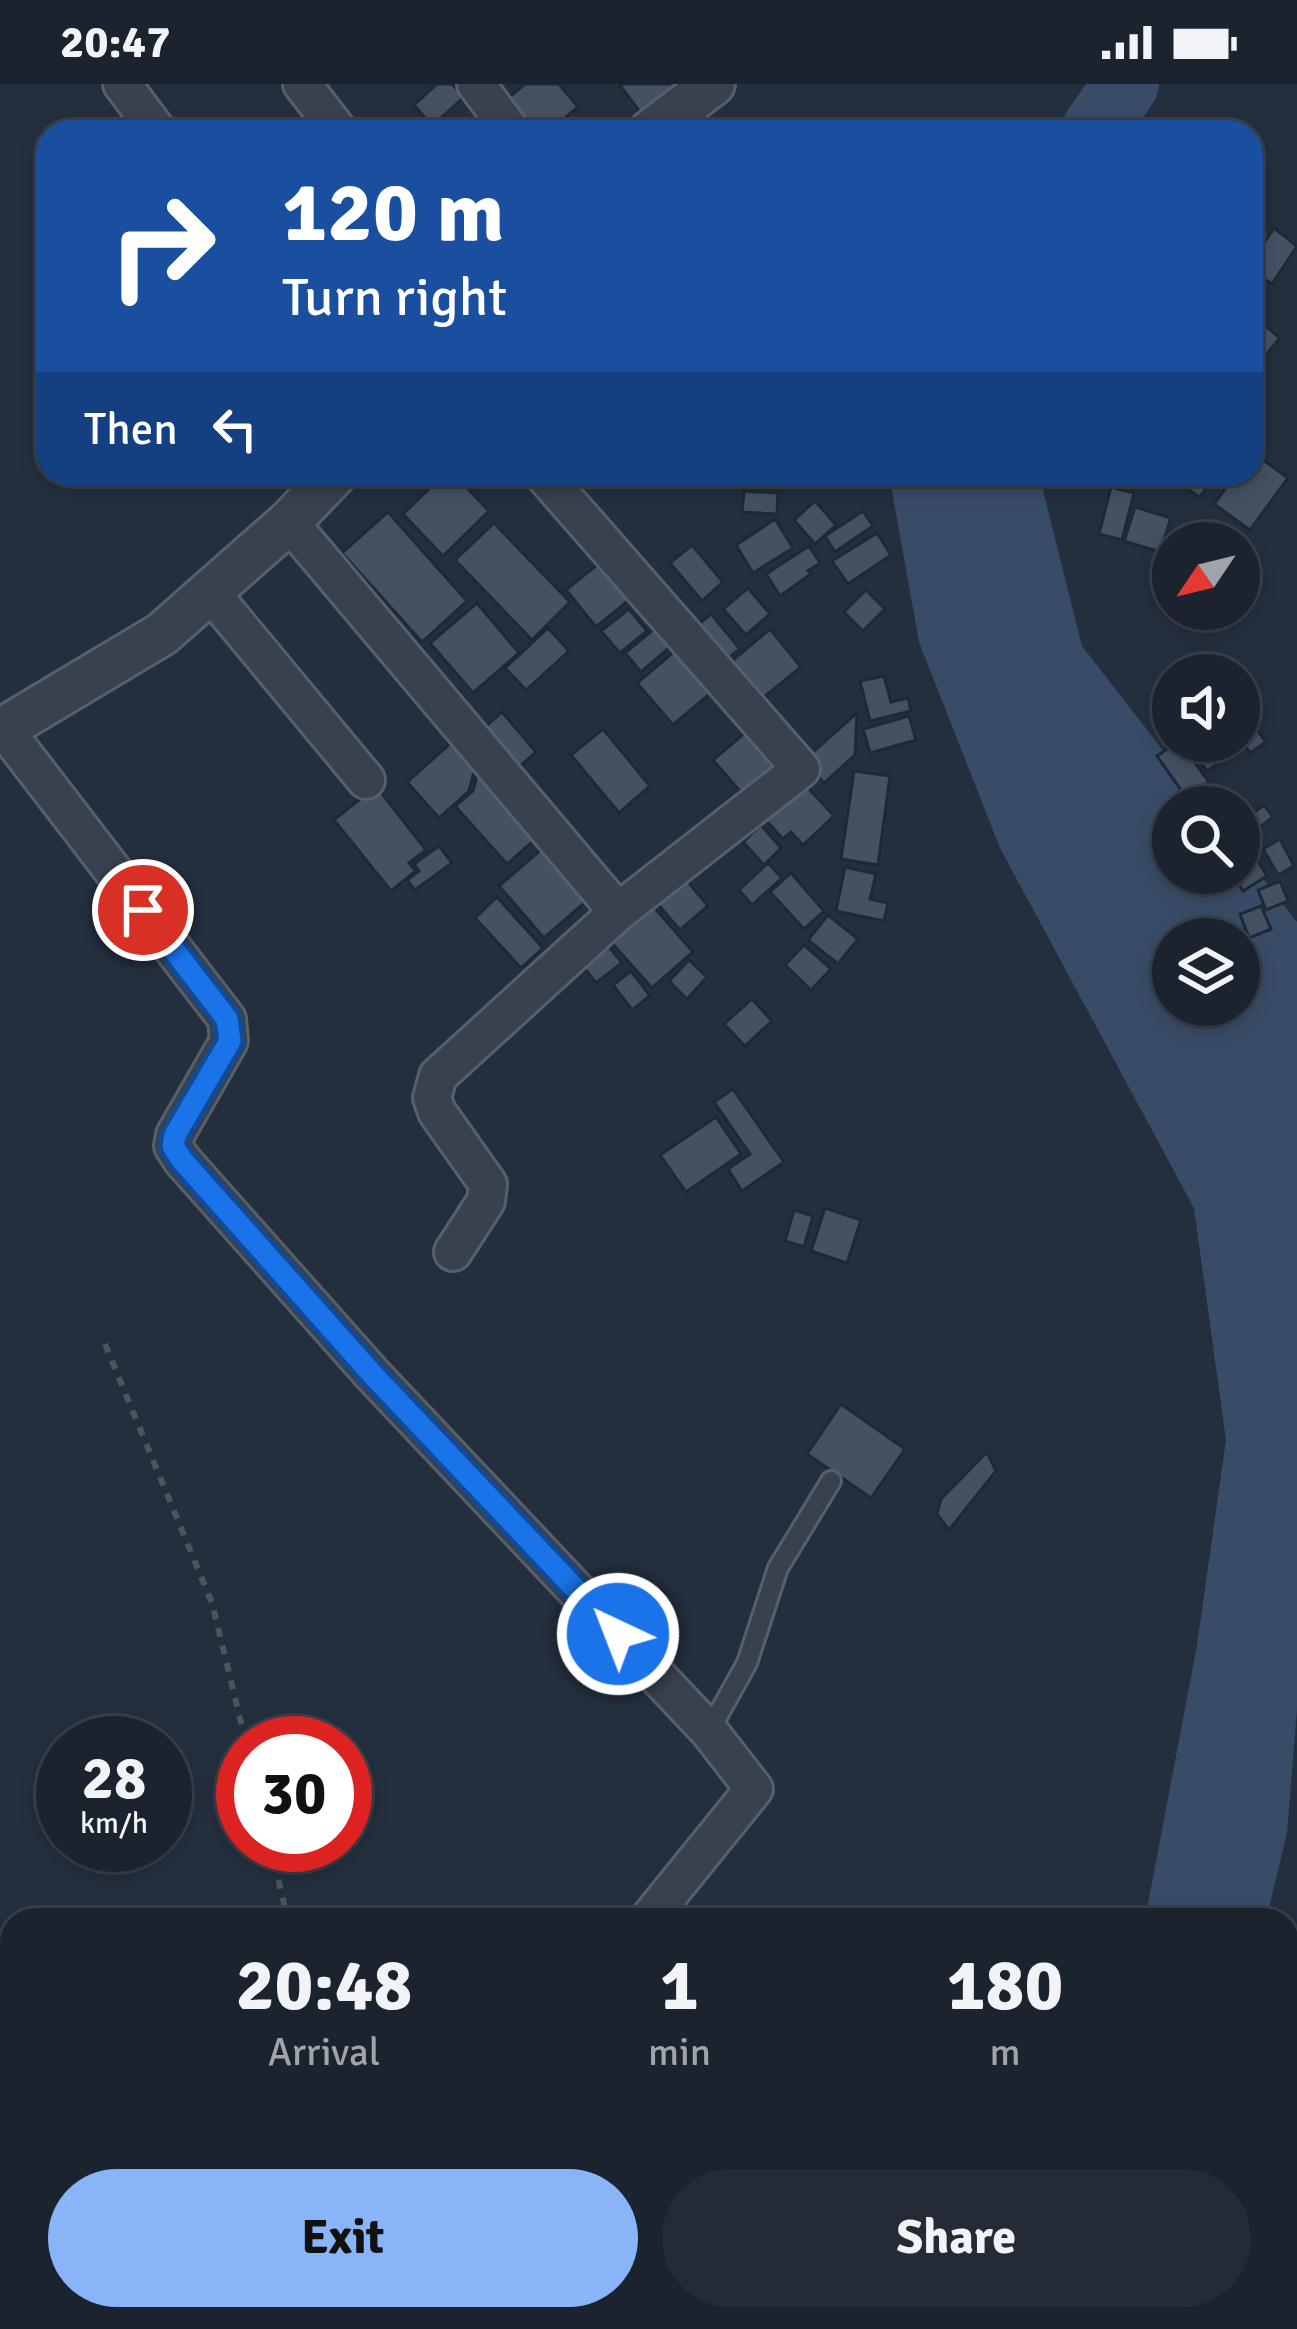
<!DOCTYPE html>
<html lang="en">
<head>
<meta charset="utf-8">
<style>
  body { margin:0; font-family:Signika,sans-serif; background:#242b36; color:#f1f3f6; height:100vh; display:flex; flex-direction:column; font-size:45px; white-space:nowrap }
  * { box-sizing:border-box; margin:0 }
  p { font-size:39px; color:#a0a4aa }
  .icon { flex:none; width:66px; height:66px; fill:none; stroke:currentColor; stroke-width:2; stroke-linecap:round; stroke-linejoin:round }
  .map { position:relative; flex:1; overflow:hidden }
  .details { position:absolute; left:0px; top:1824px; width:1299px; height:423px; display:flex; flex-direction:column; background:#1b232e; border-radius:36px 36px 0 0; box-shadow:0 6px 18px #0003,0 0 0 3px #39404a }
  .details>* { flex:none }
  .banner { position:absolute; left:36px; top:36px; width:1227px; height:366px; border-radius:36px; box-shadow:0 6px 18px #0003,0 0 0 3px #39404a; background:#1a4fa0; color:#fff; overflow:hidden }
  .needle { width:78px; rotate:235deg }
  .controls { position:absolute; left:1152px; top:438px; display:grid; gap:24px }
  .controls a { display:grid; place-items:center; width:108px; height:108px; border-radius:50%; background:#1b232e; box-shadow:0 6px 18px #0003,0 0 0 3px #39404a; font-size:60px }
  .speed { position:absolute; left:36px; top:1632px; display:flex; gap:24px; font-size:60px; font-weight:700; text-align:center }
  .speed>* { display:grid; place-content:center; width:156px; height:156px; border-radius:50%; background:#1b232e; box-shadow:0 6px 18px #0003,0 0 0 3px #39404a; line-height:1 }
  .speed small { font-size:30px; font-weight:400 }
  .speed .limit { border:18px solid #d22; background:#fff; color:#111 }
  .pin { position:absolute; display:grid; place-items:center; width:102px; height:102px; color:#fff; margin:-51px; border:6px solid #fff; border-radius:50%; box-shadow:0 3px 12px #0007 }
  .me { position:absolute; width:132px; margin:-66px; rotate:317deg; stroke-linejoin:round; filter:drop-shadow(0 0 9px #0008) }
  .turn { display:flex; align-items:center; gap:42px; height:252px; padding:0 48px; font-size:54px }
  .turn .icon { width:156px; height:156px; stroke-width:2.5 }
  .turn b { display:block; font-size:84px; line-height:102px }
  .then { display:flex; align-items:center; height:114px; padding:0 48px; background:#0003; gap:24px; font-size:45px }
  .eta { display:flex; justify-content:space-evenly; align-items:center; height:204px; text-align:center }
  .eta b { font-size:72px; font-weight:700; line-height:84px }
  .action { display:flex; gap:24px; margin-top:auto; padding:24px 48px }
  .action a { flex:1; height:138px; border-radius:72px; background:#8ab4f8; color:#111; font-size:48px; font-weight:700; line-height:138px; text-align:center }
  .action a+a { background:#242b36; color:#f1f3f6 }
  .status { display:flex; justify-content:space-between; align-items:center; height:84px; padding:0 60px; background:#1b232e; direction:ltr }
  .status svg { height:33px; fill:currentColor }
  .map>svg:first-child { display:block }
  .water { fill:#394c67; fill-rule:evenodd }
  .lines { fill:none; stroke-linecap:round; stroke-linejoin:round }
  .river { stroke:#394c67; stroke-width:66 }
  .building { fill:#455162; stroke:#1f2835; stroke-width:3 }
  .service-casing { stroke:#565f6c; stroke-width:24 }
  .minor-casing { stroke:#565f6c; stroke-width:42 }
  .tertiary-casing { stroke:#565f6c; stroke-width:48 }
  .path { stroke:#44595c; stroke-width:6; stroke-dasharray:9 9; stroke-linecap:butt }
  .service { stroke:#38414e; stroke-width:18 }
  .minor { stroke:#38414e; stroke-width:36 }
  .tertiary { stroke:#38414e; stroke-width:42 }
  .route-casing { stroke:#114b97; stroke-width:30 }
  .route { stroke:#1a73e8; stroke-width:21 }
</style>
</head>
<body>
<div class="status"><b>20:47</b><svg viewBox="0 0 49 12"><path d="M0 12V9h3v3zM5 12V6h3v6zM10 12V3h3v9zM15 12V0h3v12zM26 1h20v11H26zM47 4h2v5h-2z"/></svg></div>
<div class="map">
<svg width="1297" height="2245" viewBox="0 0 1297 2245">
  <rect width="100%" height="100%" fill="#242f3e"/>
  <g class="water">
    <path d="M1089,0h36l-6,8 -12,40h-44z"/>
    <path d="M889,390h150l43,172 125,161h-34v66h66v-25l58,74v787l-10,124 -21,87h-121l52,-275 29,-205 -32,-232 -194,-360 -81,-206zM1173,855h66v66h-66z"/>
    <path d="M1009,2235h119l-6,10h-118z"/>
  </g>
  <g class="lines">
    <path class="river" d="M1093,48l33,-48"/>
  </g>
  <g class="building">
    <path d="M437,0h15l12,13 -32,29 -18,-21z"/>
    <path d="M525,0h34l19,23 -30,25h-11l-29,-34z"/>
    <path d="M619,0h58l-37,28z"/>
    <path d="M1274,144l23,18 -25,38 -21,-14v-8z"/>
    <path d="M1251,230l29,24 -23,28 -6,-5z"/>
    <path d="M1252,368l36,26 -38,52 -36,-26 22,-30h15z"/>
    <path d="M444,390h10l35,37 -46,45 -40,-42z"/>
    <path d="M1163,390h47l4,2 -14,21z"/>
    <path d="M1111,403l23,6 -12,47 -23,-6z"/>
    <path d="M744,407l34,2 -1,21 -35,-2z"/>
    <path d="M815,417l21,24 -21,19 -21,-24z"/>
    <path d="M1135,423l36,11 -11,34 -36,-11z"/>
    <path d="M863,427l10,15 -38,26 -10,-16z"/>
    <path d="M388,428l79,89 -45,41 -80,-89z"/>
    <path d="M775,435l18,29 -40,25 -17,-28z"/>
    <path d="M494,439l76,79 -38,38 -77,-80z"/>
    <path d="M877,449l14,22 -43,29 -16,-23z"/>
    <path d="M692,461l31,37 -21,19 -32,-38z"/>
    <path d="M809,462l11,17 -12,8 3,3 -31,22 -14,-22z"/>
    <path d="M604,475l30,37 -38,31 -30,-37z"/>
    <path d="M748,504l22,26 -24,21 -23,-26z"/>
    <path d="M866,506l19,19 -22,22 -19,-19z"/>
    <path d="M477,519l42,50 -46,40 -43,-50z"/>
    <path d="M629,525l18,22 -27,22 -19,-22z"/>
    <path d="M711,530l29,35 -18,14 -28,-35z"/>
    <path d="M661,539l15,19 -35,30 -16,-19z"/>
    <path d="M548,544l21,23 -43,39 -21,-22z"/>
    <path d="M770,545l31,38 -43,35 -31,-37z"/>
    <path d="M682,561l36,42 -45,38 -36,-42z"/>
    <path d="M884,592l7,26 17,-4 3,13 -41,10 -10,-40z"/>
    <path d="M1239,621l27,37 -16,11 -11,-15z"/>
    <path d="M502,628l34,40 -18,16 -34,-40z"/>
    <path d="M857,629l-2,42 -31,28 -20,-23z"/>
    <path d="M909,632l7,24 -46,13 -7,-24z"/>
    <path d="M753,642l37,45 -39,33 -38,-44z"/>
    <path d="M603,645l47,57 -31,27 -48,-58z"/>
    <path d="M460,651l18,21 -9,35 -30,27 -32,-36z"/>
    <path d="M1239,656l4,6 -36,25 -16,-22 12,-8z"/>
    <path d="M1179,657l30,41 -23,15 -29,-41z"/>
    <path d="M482,671l66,73 -41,36 -52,-58 18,-15z"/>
    <path d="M854,687l36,5 -12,89 -37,-6z"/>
    <path d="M800,695l34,37 -31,29 -12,-13 -8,7 -22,-24z"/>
    <path d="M376,702l50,64 -17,13 7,8 -25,20 -57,-71z"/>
    <path d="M1264,721l9,12 -34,26v-30l7,-5 5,7z"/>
    <path d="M761,741l20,23 -17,17 -21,-23z"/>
    <path d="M1280,755l14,27 -16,9 -15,-26z"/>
    <path d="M552,756l45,52 -53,46 -45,-52z"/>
    <path d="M439,762l13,17 -37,27 -8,-10 12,-9 -5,-7z"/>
    <path d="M1250,764l17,28 -24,15 -11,-18h7v-19z"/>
    <path d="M768,779l14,15 -30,27 -13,-15z"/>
    <path d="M845,783l31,7 -6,25 18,4 -4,18 -48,-10z"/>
    <path d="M791,789l33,38 -20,18 -34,-37z"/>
    <path d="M684,793l24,29 -28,24 -25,-29z"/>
    <path d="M1280,797l8,20 -22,9 -8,-20z"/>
    <path d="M497,813l46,51 -22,20 -46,-50z"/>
    <path d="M653,822l40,46 -41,36 -41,-46z"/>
    <path d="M1261,822l10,23 -22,9 -9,-24z"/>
    <path d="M828,831l30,24 -20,25 -30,-24z"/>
    <path d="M602,854l20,25 -26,20 -20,-25z"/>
    <path d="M804,861l27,24 -20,21 -26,-25z"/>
    <path d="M689,876l18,17 -20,22 -18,-18z"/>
    <path d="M631,887l19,25 -18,14 -19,-25z"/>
    <path d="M752,915l20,22 -27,25 -21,-22z"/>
    <path d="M733,1005l51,73 -42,29 -14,-22 22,-15 -36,-52z"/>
    <path d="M716,1033l25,37 -55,38 -26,-37z"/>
    <path d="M825,1124l36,12 -14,43 -36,-12z"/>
    <path d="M794,1126l19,6 -9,31 -19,-6z"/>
    <path d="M841,1320l64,45 -34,49 -64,-44z"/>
    <path d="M987,1368l9,19 -47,59 -12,-16 4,-15z"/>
  </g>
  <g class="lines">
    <g class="service-casing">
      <path id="service" d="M709,1647l38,-68 31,-95 53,-87"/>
    </g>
    <g class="minor-casing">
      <g id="minor">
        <path d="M122,0l36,48"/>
        <path d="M302,0l37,48"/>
        <path d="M476,0l36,48"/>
        <path d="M289,438l329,390"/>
        <path d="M210,508l156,188"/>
        <path d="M4,645l223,290 2,22 -54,94 -2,11 9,14 191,215 336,356 45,58 -106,131"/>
        <path d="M453,1168l33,-51 2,-17 -51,-72 -5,-14 6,-22 180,-164 183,-143 -258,-295"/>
        <path d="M1287,2114l10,-2"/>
        <path d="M1208,2245l5,-10"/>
      </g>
    </g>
    <g class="tertiary-casing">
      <g id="tertiary">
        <path d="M650,48l63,-48"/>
        <path d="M0,647l162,-97 127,-112 46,-48"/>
      </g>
    </g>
    <g class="path">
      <path d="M105,1260l107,259 34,140"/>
      <path d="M270,1761l18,75"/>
      <path d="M461,2235l4,10"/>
    </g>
    <use href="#service" class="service"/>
    <use href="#minor" class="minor"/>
    <use href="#tertiary" class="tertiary"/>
  </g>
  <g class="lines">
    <g class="route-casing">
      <path id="route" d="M143,826l84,109 3,22 -55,94 -2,11 9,14 191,215 245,259"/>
    </g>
    <use href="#route" class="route"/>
  </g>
</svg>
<div class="controls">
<a><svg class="needle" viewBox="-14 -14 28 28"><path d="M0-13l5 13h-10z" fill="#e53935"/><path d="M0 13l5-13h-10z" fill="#a0a4aa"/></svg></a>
<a><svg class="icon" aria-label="sound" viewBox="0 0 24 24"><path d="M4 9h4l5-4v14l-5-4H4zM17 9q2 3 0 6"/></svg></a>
<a><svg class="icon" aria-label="search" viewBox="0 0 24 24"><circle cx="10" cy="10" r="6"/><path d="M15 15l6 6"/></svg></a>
<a><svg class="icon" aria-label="layers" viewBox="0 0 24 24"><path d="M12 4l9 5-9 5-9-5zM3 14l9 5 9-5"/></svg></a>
</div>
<div class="speed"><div>28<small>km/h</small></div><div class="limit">30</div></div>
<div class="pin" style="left:143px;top:826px;background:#d93025"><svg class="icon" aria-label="arrive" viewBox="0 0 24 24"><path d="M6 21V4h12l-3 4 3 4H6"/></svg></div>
<svg class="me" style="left:618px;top:1550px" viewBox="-20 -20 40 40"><circle r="17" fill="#1a73e8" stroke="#fff" stroke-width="3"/><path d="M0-11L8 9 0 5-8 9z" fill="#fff"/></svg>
<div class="banner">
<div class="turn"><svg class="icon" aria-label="right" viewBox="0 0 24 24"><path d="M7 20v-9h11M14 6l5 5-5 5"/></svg><div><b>120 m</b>Turn right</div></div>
<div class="then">Then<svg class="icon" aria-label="left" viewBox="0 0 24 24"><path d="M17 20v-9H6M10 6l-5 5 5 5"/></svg></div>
</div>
<section class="details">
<div class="eta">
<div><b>20:48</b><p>Arrival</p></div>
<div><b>1</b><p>min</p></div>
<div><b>180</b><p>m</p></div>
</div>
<div class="action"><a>Exit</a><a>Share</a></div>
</section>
</div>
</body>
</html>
